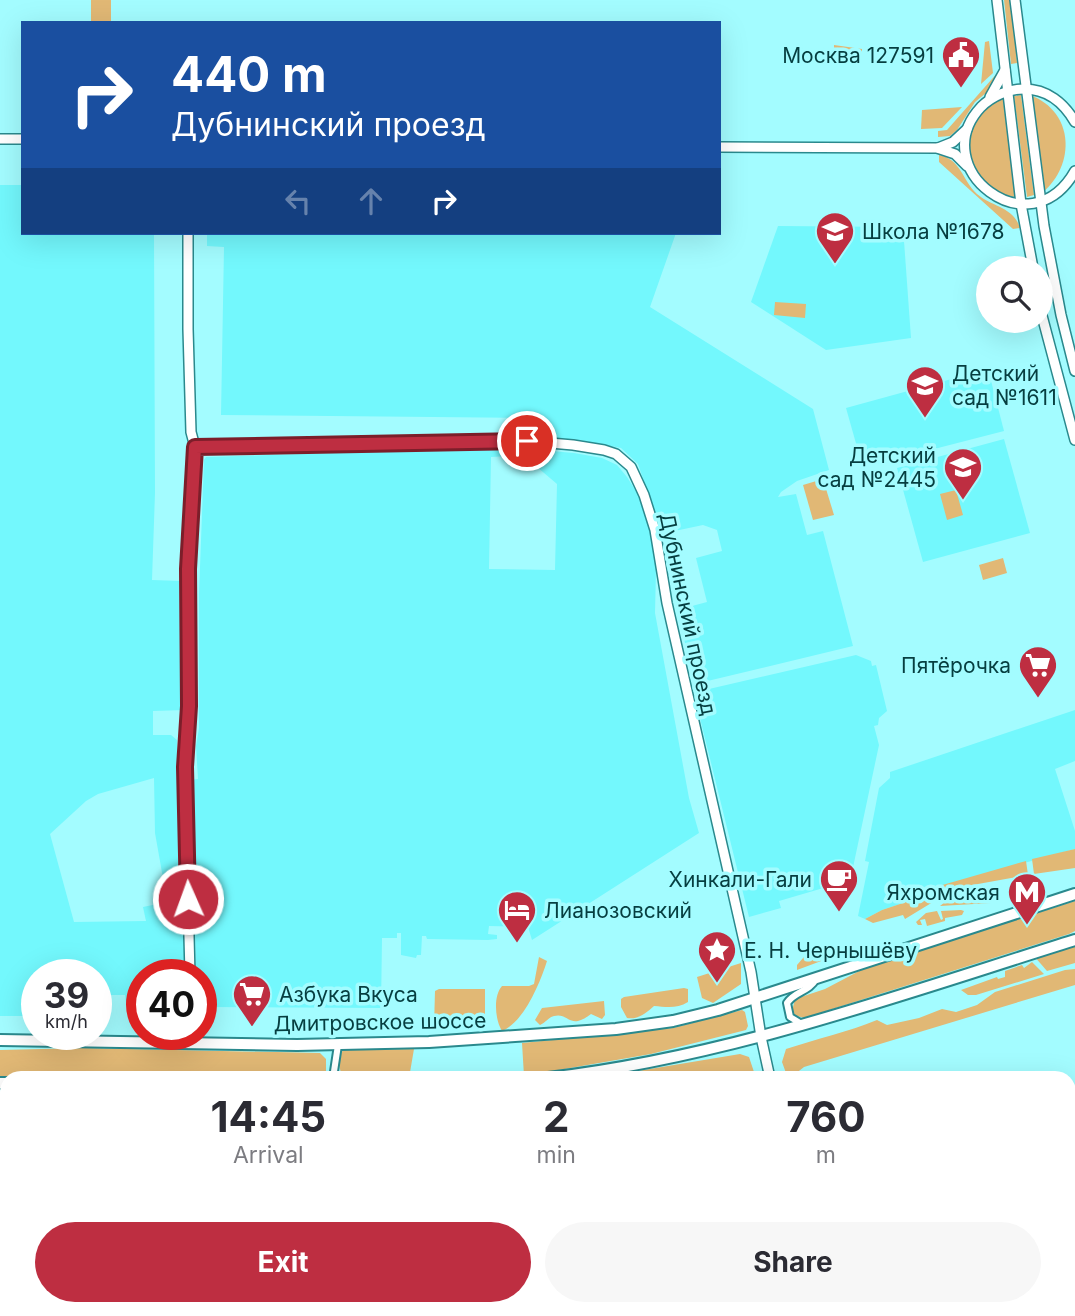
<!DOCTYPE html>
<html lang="en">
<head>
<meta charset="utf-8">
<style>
  body { margin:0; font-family:Inter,sans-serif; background:#f7f7f7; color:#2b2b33; height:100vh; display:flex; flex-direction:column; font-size:26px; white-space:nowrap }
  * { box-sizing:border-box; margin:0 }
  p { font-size:23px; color:#7c7c81 }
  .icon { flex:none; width:38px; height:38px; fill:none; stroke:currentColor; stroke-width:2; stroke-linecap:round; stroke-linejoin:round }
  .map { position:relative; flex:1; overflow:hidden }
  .details { position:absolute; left:0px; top:1071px; width:1076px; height:245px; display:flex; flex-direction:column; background:#fff; border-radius:21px 21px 0 0; box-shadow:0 7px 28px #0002 }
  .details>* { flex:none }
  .banner { position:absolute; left:21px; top:21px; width:700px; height:214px; border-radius:0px; box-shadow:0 7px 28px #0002; background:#1a4fa0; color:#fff; overflow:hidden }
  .tools { position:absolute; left:976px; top:256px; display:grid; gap:14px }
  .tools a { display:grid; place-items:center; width:77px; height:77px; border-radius:50%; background:#fff; box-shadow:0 7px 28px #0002; font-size:35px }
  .speed { position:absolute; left:21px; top:959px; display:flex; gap:14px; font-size:35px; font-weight:700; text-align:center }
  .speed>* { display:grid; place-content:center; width:91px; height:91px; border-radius:50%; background:#fff; box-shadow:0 7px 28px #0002; line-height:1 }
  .speed small { font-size:18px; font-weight:400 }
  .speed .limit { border:10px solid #d22; background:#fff; color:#111 }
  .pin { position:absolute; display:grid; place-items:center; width:60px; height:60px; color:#fff; margin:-30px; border:4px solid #fff; border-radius:50%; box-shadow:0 2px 7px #0007 }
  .me { position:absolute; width:77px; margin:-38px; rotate:358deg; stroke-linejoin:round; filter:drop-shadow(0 0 5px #0008) }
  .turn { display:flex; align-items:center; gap:24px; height:147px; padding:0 35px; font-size:32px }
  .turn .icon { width:91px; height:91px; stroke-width:2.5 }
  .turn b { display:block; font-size:49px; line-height:60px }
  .lanes { display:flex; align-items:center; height:66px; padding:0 35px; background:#0003; justify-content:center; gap:35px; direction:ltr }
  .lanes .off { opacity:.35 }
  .eta { display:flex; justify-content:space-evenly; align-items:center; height:119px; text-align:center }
  .eta b { font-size:42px; font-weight:700; line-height:49px }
  .primary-button { display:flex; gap:14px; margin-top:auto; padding:14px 35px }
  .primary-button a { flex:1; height:80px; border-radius:42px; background:#be2e41; color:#fff; font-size:28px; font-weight:700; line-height:80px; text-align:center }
  .primary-button a+a { background:#f7f7f7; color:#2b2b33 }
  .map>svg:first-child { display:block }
  .built { fill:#73f8fd; fill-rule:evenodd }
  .green { fill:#e1b875 }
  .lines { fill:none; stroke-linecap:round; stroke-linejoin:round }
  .street-casing { stroke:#2a898d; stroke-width:10 }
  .secondary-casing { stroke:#2a898d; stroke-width:12 }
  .primary-casing { stroke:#2a898d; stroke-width:14 }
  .street { stroke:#fff; stroke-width:6 }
  .secondary { stroke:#fff; stroke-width:9 }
  .primary { stroke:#fff; stroke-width:10 }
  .route-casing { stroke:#7c1e2a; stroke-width:18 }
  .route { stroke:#be2e41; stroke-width:12 }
  .labels { text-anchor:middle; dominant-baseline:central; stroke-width:7; stroke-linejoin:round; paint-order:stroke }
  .poi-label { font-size:21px; fill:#063e40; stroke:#a3fcff; text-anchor:end }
  .street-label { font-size:21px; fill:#063e40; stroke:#a3fcff }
</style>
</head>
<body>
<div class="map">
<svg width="1075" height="1316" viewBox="0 0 1075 1316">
  <rect width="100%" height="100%" fill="#a3fcff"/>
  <g class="built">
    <path d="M0,185h23v48h131l1,260 -3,87 30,1 2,129 -31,1v24h18l6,5 2,155h-13l-11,-62 -1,-55 -56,16 -12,7 -36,33 24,88 72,-1 -3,-14 29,-6 13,3 1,71h-44v21h-10l-1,7h-5l-1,-8h-29v-20h-59v41h-37z"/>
    <path d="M778,226l125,1 8,111 -85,12 -75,-48z"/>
    <path d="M207,233h469l-26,74 163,102 16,61 -32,11 -16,11 -3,5 18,-3 11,41 16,-4 30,115 -158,38 -18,-74 30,-8 -11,-44 26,-7 -5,-21 -14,-5 -33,7 -2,-9 -9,2 -21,-61 -17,-16 -42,-8 -41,-1 -2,-21 -315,-3 3,-168 -17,-1z"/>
    <path d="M988,369l16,62 -128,33 -17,-10 -13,-46z"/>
    <path d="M1004,439l26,94 -107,29 -26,-94z"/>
    <path d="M458,449h70l46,4 28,5 15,7 10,12 14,22 12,41 3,30 -1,43 34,185 10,35 -167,107 -4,-13 -39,-1 -1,8 9,1v4l-9,1 -61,-1 -1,-3h-4l-1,19h-4l-1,3 -15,-3v-22h-4v5h-15l-1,70 -180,-1v-32h-5l-1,-50 3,-11 -1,-31 -4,-6 -3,-97 8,-1 -2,-33 3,-18v-134l5,-134 2,-3zM512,456l25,11 20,17 -2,86 -66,-1 2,-112z"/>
    <path d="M856,655l15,6 1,5 4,-1 11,46 -8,7 -1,7 -4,1 5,19 -34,160 -8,-21 -58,17 2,7 -32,9 -53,-215v-10z"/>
    <path d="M1075,710v51l-20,8 20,62v18l-142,39 1,5 -52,17 -17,9 -7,-3 11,-54 -4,-1 14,-73 11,-10v-6z"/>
  </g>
  <g class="green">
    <rect x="91" y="0" width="20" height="23"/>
    <path d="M1004,0h8l5,63 -6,1z"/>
    <path d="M989,41l4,32 -12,11 4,-42z"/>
    <path d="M834,45l28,4v13h-28z"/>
    <path d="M999,71l-1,6 -6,11 -17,14 -18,28 -7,6 -12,1v-6l9,-1z"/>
    <path d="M1021,95l13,100 -7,2 -13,-101z"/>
    <path d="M1030,95c45,17 45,70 13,97z"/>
    <path d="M1003,98l12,99c-55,-8 -61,-78 -12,-99z"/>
    <path d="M962,107l-20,21 -21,1 1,-19z"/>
    <path d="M939,155c22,4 23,25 38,39 15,13 37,13 43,34l-7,1 -74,-67z"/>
    <path d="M775,302l31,2 -1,14 -31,-3z"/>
    <path d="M823,479l11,36 -21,5 -10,-35z"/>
    <path d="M956,490l7,25 -16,5 -7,-26z"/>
    <path d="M1003,558l4,15 -24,7 -4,-15z"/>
    <path d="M1075,849v19l-41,6 -2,-15z"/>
    <path d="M1026,861l2,14 -72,13 -51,31 -2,-4 -30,8 -8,-4 17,-9 51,-17 -1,-5z"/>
    <path d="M971,890l30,4 -11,4 1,5 -51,3 14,-11z"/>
    <path d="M1075,901v30l-6,3 -265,84 -10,-3 -2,-4 3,-12 30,-10 40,-21z"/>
    <path d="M961,910l3,1 -2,4 -17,3v3l-18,5 -2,-7 -5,1 2,5h-4l-2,-3 10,-9 11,-2 4,9 2,-1 -2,-8z"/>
    <path d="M1075,942v21l-28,8 -13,-15z"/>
    <path d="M831,948l15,1 2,2 -51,19v-5l13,-15z"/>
    <path d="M539,957l8,4c-7,22 -23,61 -45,70 -7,-11 -9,-35 0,-45h27l5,-2z"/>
    <path d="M1032,962l12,12 -68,21h-8l-7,-5 36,-13 1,2 7,-2v-6l17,-6 2,3z"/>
    <path d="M741,963v21l-28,19 -11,-5 -5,-21z"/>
    <path d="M1075,969v16l-271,82 -14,11h-6l2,-5 -4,-11 4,-13c30,-10 62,-17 91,-29l10,5 32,-7 23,-9 14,3 21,-7 18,-13 70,-22z"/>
    <path d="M684,988l4,1v13c-11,7 -22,5 -34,4 -8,7 -16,14 -27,12l-6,-11v-8l3,-2z"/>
    <path d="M439,989h46v33l-51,5 1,-36z"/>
    <path d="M604,1001l1,14 -3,4 -11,-5c-22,17 -22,-2 -37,2 -5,1 -9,7 -14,9l-5,-5 7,-12z"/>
    <path d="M742,1010l3,2 3,14 -2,4 -95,24 -127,22 -2,-33 151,-15z"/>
    <path d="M83,1048l237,5 6,6v13l-7,6h-319v-28z"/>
    <path d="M414,1049l-5,29h-64c-7,-5 -7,-21 -2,-28z"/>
    <path d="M740,1054l9,3 7,21h-160z"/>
  </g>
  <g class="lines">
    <g class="street-casing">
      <g id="street">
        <path d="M800,1023l-10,-6 -3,-14c8,-12 22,-11 29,-24"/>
        <path d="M333,1078l5,-33"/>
        <path d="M0,1133l7,-1"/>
        <path d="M332,1314l394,1 8,-6"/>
      </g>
    </g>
    <g class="secondary-casing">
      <g id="secondary">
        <path d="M997,0l24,204 12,64"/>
        <path d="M1015,0l29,226 17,89 14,56"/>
        <path d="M990,97l15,-27"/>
        <path d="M1075,122c-11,-19 -28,-33 -51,-33 -16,0 -32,7 -43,18 -57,61 49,144 94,64"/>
        <path d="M0,139h23"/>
        <path d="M719,147l218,1 18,6 12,12"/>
        <path d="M938,148l15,-6 14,-13"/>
        <path d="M188,233v96l3,103 4,15 -7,122 1,137 -4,74 5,195"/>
        <path d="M1041,312l34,128"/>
        <path d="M195,447h67l187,-6h78l46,4 31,5 12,4 15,13 13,28 11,35 12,73 84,369 10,65 9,41"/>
        <path d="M823,1309l1,7"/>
      </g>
    </g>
    <g class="primary-casing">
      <g id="primary">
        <path d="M0,1040l297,5 132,-3 187,-13 57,-8 45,-11 357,-116"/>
        <path d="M548,1078c181,-21 354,-84 527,-138"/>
        <path d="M0,1083h7"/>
      </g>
    </g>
    <use href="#street" class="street"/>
    <use href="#secondary" class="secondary"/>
    <use href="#primary" class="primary"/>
  </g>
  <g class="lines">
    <g class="route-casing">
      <path id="route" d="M188,899l-3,-132 4,-61 -1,-137 7,-122 332,-6"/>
    </g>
    <use href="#route" class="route"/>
  </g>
  <defs>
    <g id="civic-pin" transform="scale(2.0125)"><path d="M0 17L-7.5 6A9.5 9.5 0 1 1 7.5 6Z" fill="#be2e41" stroke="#a3fcff"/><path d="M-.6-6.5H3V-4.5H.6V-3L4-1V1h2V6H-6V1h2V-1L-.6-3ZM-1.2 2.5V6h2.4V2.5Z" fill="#fff"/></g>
    <g id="school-pin" transform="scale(2.0125)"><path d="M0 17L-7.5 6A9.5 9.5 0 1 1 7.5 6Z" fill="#be2e41" stroke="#a3fcff"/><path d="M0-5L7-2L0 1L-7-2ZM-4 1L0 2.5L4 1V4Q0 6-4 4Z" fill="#fff"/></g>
    <g id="supermarket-pin" transform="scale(2.0125)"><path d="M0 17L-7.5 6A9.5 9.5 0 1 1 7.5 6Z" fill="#be2e41" stroke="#a3fcff"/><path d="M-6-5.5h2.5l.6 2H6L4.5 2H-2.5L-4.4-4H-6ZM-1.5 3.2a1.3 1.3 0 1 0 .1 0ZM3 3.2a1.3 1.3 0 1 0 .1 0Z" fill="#fff"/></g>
    <g id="cafe-pin" transform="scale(2.0125)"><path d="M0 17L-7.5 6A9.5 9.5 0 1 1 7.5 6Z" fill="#be2e41" stroke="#a3fcff"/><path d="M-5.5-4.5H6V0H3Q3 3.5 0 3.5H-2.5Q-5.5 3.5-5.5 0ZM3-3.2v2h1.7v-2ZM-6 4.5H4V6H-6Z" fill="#fff"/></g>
    <g id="metro-pin" transform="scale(2.0125)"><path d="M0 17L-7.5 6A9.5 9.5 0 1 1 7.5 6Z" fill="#be2e41" stroke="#a3fcff"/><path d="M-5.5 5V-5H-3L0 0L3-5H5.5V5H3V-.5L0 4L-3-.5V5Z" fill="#fff"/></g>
    <g id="hotel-pin" transform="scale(2.0125)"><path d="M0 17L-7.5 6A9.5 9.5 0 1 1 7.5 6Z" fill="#be2e41" stroke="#a3fcff"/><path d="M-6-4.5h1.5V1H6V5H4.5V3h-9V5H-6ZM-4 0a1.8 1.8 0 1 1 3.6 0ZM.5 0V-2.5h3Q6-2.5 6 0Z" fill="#fff"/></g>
    <g id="sight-pin" transform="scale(2.0125)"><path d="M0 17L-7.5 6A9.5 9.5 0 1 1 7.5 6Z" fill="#be2e41" stroke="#a3fcff"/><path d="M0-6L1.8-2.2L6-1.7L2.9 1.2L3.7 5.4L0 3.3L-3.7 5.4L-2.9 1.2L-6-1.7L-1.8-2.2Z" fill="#fff"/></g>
  </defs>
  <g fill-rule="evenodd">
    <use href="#civic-pin" x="961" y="55"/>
    <use href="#school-pin" x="835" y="231"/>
    <use href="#school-pin" x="925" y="385"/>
    <use href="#school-pin" x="963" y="467"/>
    <use href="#supermarket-pin" x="1038" y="665"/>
    <use href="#cafe-pin" x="839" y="879"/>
    <use href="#metro-pin" x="1027" y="892"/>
    <use href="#hotel-pin" x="517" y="910"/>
    <use href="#sight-pin" x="717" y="950"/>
    <use href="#supermarket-pin" x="252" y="994"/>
  </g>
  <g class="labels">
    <g class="poi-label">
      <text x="934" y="55">Москва 127591</text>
      <text x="862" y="231" text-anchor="start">Школа №1678</text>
      <text x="952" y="373" text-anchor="start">Детский<tspan x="952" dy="24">сад №1611</tspan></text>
      <text x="936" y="455">Детский<tspan x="936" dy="24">сад №2445</tspan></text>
      <text x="1011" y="665">Пятёрочка</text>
      <text x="812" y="879">Хинкали-Гали</text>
      <text x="1000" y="892">Яхромская</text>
      <text x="544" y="910" text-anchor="start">Лианозовский</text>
      <text x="744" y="950" text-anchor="start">Е. Н. Чернышёву</text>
      <text x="279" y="994" text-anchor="start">Азбука Вкуса</text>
    </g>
    <g class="street-label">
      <text transform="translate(688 614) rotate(78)">Дубнинский проезд</text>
      <text transform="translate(380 1022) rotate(-1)">Дмитровское шоссе</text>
    </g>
  </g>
</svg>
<div class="tools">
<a><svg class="icon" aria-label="search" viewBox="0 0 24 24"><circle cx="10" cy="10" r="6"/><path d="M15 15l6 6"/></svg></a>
</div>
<div class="speed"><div>39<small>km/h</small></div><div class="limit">40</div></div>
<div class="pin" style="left:527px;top:441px;background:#d93025"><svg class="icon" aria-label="arrive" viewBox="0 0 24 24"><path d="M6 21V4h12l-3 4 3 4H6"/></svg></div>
<svg class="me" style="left:188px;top:899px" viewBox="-20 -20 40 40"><circle r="17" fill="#be2e41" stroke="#fff" stroke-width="3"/><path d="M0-11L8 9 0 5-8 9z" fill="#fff"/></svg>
<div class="banner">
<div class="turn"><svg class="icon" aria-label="right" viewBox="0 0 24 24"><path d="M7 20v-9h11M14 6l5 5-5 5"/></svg><div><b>440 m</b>Дубнинский проезд</div></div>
<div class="lanes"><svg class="icon off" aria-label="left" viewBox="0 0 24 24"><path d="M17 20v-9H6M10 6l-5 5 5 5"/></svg><svg class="icon off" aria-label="ahead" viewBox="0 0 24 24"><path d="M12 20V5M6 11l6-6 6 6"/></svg><svg class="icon" aria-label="right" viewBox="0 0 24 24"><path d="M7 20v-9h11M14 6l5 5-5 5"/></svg></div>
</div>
<section class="details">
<div class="eta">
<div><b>14:45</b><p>Arrival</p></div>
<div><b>2</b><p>min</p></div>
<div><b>760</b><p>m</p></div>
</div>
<div class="primary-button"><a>Exit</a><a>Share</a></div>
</section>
</div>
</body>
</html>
